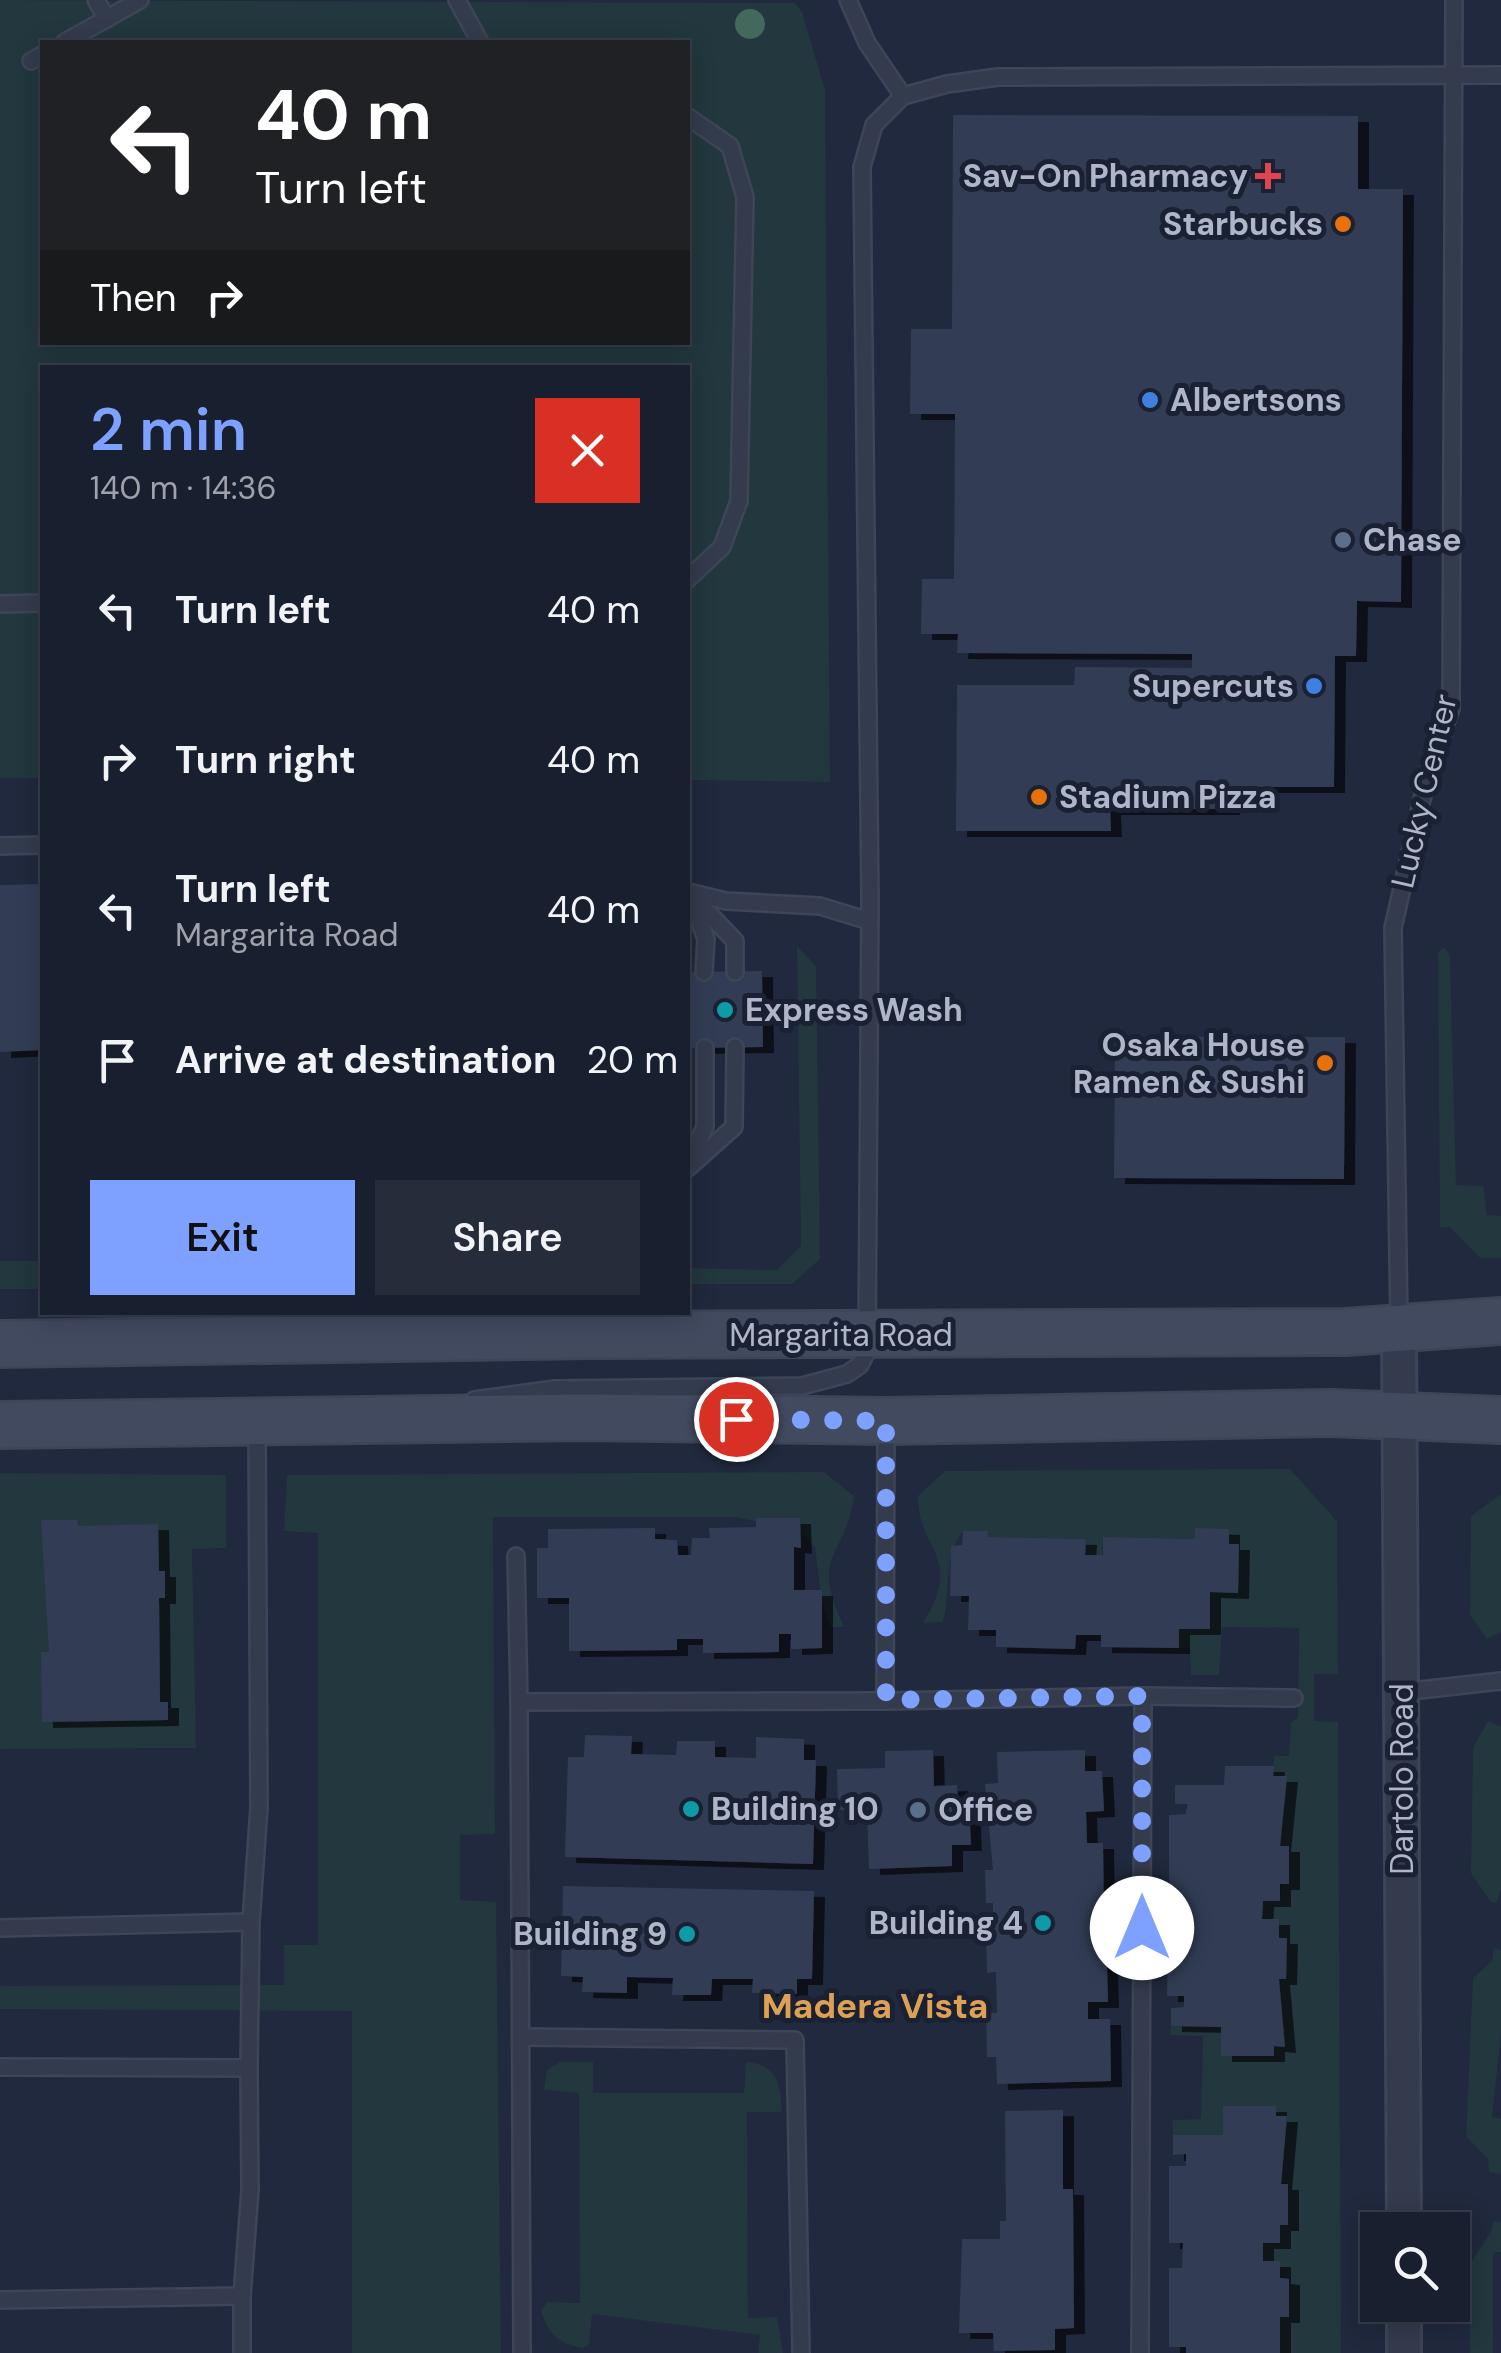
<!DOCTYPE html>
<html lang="en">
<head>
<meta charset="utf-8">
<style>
  body { margin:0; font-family:"DM Sans",sans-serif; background:#252c3a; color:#f1f3f6; height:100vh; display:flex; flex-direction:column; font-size:38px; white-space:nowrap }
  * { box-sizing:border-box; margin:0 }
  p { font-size:32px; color:#9fa2aa }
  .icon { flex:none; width:55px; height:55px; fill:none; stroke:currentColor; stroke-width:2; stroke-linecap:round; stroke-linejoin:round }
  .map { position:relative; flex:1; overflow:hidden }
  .drawer { position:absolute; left:40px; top:365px; width:650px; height:950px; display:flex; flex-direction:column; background:#181f2e; border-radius:0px; box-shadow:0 5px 25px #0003,0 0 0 2px #363d4a }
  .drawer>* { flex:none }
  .banner { position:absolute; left:40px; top:40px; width:650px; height:305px; border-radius:0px; box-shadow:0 5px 25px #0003,0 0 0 2px #363d4a; background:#202124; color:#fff; overflow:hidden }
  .tools { position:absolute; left:1360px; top:2212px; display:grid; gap:20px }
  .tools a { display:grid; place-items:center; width:110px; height:110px; border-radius:0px; background:#181f2e; box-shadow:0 5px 25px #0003,0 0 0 2px #363d4a; font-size:50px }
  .pin { position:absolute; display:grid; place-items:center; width:85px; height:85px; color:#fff; margin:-42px; border:5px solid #fff; border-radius:50%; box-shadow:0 2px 10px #0007 }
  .me { position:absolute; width:110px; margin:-55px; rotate:0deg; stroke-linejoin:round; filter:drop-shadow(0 0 8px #0008) }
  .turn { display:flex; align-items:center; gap:35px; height:210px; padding:0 50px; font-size:45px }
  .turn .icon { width:130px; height:130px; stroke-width:2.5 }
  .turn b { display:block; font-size:70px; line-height:85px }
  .then { display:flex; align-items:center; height:95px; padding:0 50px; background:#0003; gap:20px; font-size:38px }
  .round { display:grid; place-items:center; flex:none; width:105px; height:105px; border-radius:0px; background:#252c3a }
  .summary { display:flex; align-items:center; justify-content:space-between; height:170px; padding:0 50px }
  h1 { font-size:60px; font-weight:600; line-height:75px; color:#7ea1ff }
  .cta { display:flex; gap:20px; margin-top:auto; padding:20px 50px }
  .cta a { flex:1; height:115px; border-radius:0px; background:#7ea1ff; color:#111; font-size:40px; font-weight:600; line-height:115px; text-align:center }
  .cta a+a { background:#252c3a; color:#f1f3f6 }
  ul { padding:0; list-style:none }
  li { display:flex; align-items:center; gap:30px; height:150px; padding:0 50px }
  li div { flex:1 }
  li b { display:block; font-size:38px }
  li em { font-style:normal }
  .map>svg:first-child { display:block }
  .green { fill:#22373e; fill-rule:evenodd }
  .building { fill:#323c54; filter:url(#shadow) }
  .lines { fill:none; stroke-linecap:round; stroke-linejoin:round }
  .lane-casing { stroke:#3d4556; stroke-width:20 }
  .street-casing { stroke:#3d4556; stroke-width:38 }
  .secondary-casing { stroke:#3d4556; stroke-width:50 }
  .lane { stroke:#343b4d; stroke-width:15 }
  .street { stroke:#343b4d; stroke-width:32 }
  .secondary { stroke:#424a60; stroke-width:45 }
  .tree { fill:#45685d }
  .route { stroke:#7ea1ff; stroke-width:18; stroke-dasharray:0 32.4 }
  .health-dot { fill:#e0444e; stroke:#192132; stroke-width:4 }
  .food-dot { fill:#e8710a; stroke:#192132; stroke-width:4 }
  .shop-dot { fill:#3f7fe0; stroke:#192132; stroke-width:4 }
  .service-dot { fill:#5c6f8a; stroke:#192132; stroke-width:4 }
  .culture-dot { fill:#0f9aa8; stroke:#192132; stroke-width:4 }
  .labels { text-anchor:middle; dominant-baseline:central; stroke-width:10; stroke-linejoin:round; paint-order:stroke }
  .poi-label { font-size:32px; font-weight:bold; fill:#afb6c9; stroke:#192132; text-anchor:end }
  .street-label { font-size:32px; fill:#afb6c9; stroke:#192132 }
  .neighbourhood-label { font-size:35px; font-weight:bold; fill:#dea055; stroke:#192132 }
</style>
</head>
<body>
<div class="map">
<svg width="1501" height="2353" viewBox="0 0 1501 2353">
  <defs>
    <filter id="shadow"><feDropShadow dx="11" dy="6" stdDeviation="0" flood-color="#0009"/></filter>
  </defs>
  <rect width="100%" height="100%" fill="#20293d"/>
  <g class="green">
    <path d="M0,0l795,3 7,9 23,78 5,692 -142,-2v-412h-646v410h-42zM42,42h646v300h-646z"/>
    <path d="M797,946l19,20 4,293 -28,25h-104v-16l89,2 24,-24z"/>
    <path d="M1444,947l6,9 6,229 27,1 4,29 14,1v42h-21l-30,-31 -10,1 -2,-275z"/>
    <rect x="0" y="1261" width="42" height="28"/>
    <path d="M1290,1469l47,52 1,153h-24v47l24,1 3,631h-61v-36l9,-38 -9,-1v-17h-17v-17l17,-1v-18l8,-1v-40l-7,-1 6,-67h-11l-1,-10h-51l-1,29h-50v-15l28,-1 2,-83 -33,-1 1,-9 50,1 1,29h51l1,-10h11l-6,-67 7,-1 1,-40h-8v-19h-17l1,-18h17l9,-55h-9l7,-70h-14l1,-20h15l2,-34 7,-4 1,-90 -77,-1 -3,48h-28l-1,-27h-11v-19h31v-37l27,1 -8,-49 -34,-15v10l-92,-2 -1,18h-17v-16l-98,-2v-6h-24c-20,24 -12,61 -20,91l-20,1c42,-69 -6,-72 -5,-127l27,-25z"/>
    <path d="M824,1472l30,24c-9,65 -45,55 -10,131h-13l-9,-24 -7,-56 -15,-15 -64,-15h-243l2,317 -35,1v65l36,2 5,451h-149v-342l-352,-2v-23l284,-1v-40h34v-412l-34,-2 3,-56z"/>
    <path d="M0,1473l226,2v73l-34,1 4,199 -196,1z"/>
    <path d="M1501,1494v138l-14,7 -17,-24 1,-99z"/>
    <path d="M1488,1721l13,6v161l-4,15 -6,-1 -20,-29 2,-125z"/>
    <path d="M1494,1948l7,2v84l-9,83 9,2v55l-12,-2 -1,-13 -22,-23 7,-158 19,-17z"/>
    <path d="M560,2062h33v31h151l2,-31c31,2 35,23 36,50h-35l1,206 29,-1 6,36h-25l2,-18 -168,-21 -3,31 -6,3c-25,-4 -35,-14 -42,-37l6,-9 33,1 -1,-210 -35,-3 3,-20z"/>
    <path d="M1493,2221l8,1v30l-8,1v100h-23v-89l21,-32z"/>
  </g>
  <g class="building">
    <path d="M953,115l405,1v73h45l-2,413 -44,-1 -1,55h-21l-1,131h-104l-1,22h-119l1,22h-155l1,-146h117l1,-18 117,1v-14l-235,-1 1,-19h-37l1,-55h32l1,-165h-45l1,-85h41z"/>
    <path d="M42,884v166l-42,2v-167z"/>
    <path d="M762,971l1,76 -75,1v-76z"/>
    <path d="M1115,1037h230l-1,142 -230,-1z"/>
    <path d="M756,1518h44l1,30 -7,-1v43h28v58l-31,1v-15h-12v18l-76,1v-14h-26v11l-108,1v-53h-32v-50h11v-19l107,-1v11l22,1 1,15h13l1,-17h18l-1,-10 47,-1z"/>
    <path d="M41,1520h36l1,6 80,-2 1,47h6v27h-6l1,104h8v18l-126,2 -1,-70h8z"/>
    <path d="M1195,1528l34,1v15h10l-1,49 -28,-1v37h-31v19l-78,-1v-12h-25l-1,14 -79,-2v-17h-28l1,-34h-19l1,-50 11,-1 1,-14h25l-1,6 99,2 -1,16h18v-18l92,2z"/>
    <path d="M585,1735l47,1 -1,18 45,1 1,-14h38v16l41,1v-21l48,2v21h12l-3,104 -248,-7 3,-100h16z"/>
    <path d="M933,1750l1,36 23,-1 1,19h11l2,41h-19v21l-83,3 -2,-60 -29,1 -1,-41 48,-1v-17z"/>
    <path d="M1085,1750v21h17l2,40 -18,1 1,31h16l1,73h-12l1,16h13l2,70h-20v17h22l1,62 -114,3 -1,-27h-9l-1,-44h11l-1,-41 -9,1 -1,-42 7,-1v-27h-7l-1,-33h8l-8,-86 13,-1 -1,-31z"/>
    <path d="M1225,1766h49l-1,10h14l-7,70h9v38h-9v17h-17l-1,18h17v19h8l-1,41h-7l6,68 -11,-1v10h-53v-29l-50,-1v-18l13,-1v-11h-17l1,-77h13l1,-25h-13v-79l17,-1 1,-10h-12v-19h49z"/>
    <path d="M563,1886l251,5 -2,88h-15v15l-45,-1 1,-14h-41l-1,16h-39l1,-17 -46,-1v16l-45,-1 1,-15 -22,-1z"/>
    <path d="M1223,2106h53v10h11l-6,68h7v41h-8v18h-17v18h17v17l9,1v38h-9v36h-94v-6h-17v-79h13l1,-25h-14v-77h17v-12l-13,1v-20h50z"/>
    <path d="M1063,2110v79h10l1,139 -19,1v21l-61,1 -1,-18h-34l3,-94h38v-18h6l-1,-110z"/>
  </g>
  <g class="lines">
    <g class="lane-casing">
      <g id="lane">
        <path d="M96,0l11,19"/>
        <path d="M457,0l23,42"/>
        <path d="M848,0l19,43 36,53"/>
        <path d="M65,42l75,-42"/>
        <path d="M31,61l11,-6"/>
        <path d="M688,117l42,29 15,51 -6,304 -17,46 -34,32"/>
        <path d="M0,604l42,-1"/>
        <path d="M0,846l42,-1"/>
        <path d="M688,892l38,9 94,5 49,15"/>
        <path d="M690,894l45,47v31"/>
        <path d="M692,901l14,38 -2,33"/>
        <path d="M688,1164l17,-37v-79"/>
        <path d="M688,1168l46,-41 1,-80"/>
        <path d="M1399,1323l-6,-395 35,-155 23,-64 3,-709"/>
        <path d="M474,1400l81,-11 247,-3 45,-12 13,-9 7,-14 3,-452 -8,-732 12,-42 29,-29 44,-12 51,-7 503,-2"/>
        <path d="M886,1425l-1,276 258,-5 -3,657"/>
        <path d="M516,1556l3,146"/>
        <path d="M1402,1692l99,-11"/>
        <path d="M1143,1696l151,2"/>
        <path d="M0,1928l251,-6 8,-115 -2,-380"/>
        <path d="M521,2037l274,3 6,313"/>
        <path d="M0,2067l249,1 1,122 -8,106 -242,4"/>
        <path d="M249,2068l2,-146"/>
        <path d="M242,2296v57"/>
        <path d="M522,2353l-3,-651 366,-1"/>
      </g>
    </g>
    <g class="street-casing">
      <g id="street">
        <path d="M1399,1328l5,902"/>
        <path d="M1404,2353v-48"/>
      </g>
    </g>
    <g class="secondary-casing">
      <g id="secondary">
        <path d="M0,1344l591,-9 755,-3 155,-11"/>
        <path d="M0,1425l586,-8 300,4 446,-8 169,7"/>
      </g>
    </g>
    <use href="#lane" class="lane"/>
    <use href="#street" class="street"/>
    <use href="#secondary" class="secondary"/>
  </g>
  <circle class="tree" cx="750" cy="24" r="15"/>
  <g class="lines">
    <path class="route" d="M736,1419l150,2v279l256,-4v232"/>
  </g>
  <path class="health-dot" d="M1263 161h10v10h10v10h-10v10h-10v-10h-10v-10h10z"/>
  <g class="food-dot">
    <circle cx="1343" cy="224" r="10"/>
    <circle cx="1039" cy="797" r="10"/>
    <circle cx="1325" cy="1063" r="10"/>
  </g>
  <g class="shop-dot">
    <circle cx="1150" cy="400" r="10"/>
    <circle cx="1314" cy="686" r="10"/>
  </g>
  <g class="service-dot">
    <circle cx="1343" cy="540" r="10"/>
    <circle cx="918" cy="1810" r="10"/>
  </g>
  <g class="culture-dot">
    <circle cx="725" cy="1010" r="10"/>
    <circle cx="691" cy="1809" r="10"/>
    <circle cx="1043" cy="1923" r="10"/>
    <circle cx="687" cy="1934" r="10"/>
  </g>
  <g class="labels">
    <g class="poi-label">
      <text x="1248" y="176">Sav-On Pharmacy</text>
      <text x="1323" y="224">Starbucks</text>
      <text x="1170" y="400" text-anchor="start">Albertsons</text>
      <text x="1363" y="540" text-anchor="start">Chase</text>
      <text x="1294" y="686">Supercuts</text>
      <text x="1059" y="797" text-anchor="start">Stadium Pizza</text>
      <text x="745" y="1010" text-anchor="start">Express Wash</text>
      <text x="1305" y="1045">Osaka House<tspan x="1305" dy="37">Ramen &amp; Sushi</tspan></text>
      <text x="711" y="1809" text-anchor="start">Building 10</text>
      <text x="938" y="1810" text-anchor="start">Office</text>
      <text x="1023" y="1923">Building 4</text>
      <text x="667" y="1934">Building 9</text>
    </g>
    <g class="street-label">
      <text transform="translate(1424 791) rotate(-77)">Lucky Center</text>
      <text x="841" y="1335">Margarita Road</text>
      <text transform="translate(1402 1779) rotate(-90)">Dartolo Road</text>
    </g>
    <g class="neighbourhood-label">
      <text x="875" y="2006">Madera Vista</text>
    </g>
  </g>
</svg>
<div class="tools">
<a><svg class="icon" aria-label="search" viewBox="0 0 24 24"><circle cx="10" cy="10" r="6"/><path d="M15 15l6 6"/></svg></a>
</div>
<div class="pin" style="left:736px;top:1419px;background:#d93025"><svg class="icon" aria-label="arrive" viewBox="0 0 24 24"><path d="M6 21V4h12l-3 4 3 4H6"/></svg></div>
<svg class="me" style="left:1142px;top:1928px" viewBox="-20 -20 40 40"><circle r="19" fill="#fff"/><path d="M0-13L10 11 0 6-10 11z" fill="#7ea1ff"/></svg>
<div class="banner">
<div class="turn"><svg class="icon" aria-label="left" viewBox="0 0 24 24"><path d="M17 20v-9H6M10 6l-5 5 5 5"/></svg><div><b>40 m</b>Turn left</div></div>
<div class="then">Then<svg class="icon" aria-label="right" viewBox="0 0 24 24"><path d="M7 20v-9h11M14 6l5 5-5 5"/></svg></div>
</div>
<section class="drawer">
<div class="summary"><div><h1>2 min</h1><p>140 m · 14:36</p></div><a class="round" style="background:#d93025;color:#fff"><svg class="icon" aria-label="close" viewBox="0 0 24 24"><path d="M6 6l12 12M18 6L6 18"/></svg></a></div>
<ul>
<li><svg class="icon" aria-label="left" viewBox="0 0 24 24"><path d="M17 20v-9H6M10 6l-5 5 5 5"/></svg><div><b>Turn left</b></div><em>40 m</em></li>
<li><svg class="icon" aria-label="right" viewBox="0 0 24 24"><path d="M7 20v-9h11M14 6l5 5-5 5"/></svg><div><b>Turn right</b></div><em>40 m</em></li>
<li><svg class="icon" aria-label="left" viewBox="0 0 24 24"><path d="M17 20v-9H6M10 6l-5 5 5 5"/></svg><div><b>Turn left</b><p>Margarita Road</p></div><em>40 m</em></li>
<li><svg class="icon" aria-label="arrive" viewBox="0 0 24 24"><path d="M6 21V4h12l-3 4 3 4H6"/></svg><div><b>Arrive at destination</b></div><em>20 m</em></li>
</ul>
<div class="cta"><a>Exit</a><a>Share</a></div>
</section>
</div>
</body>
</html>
